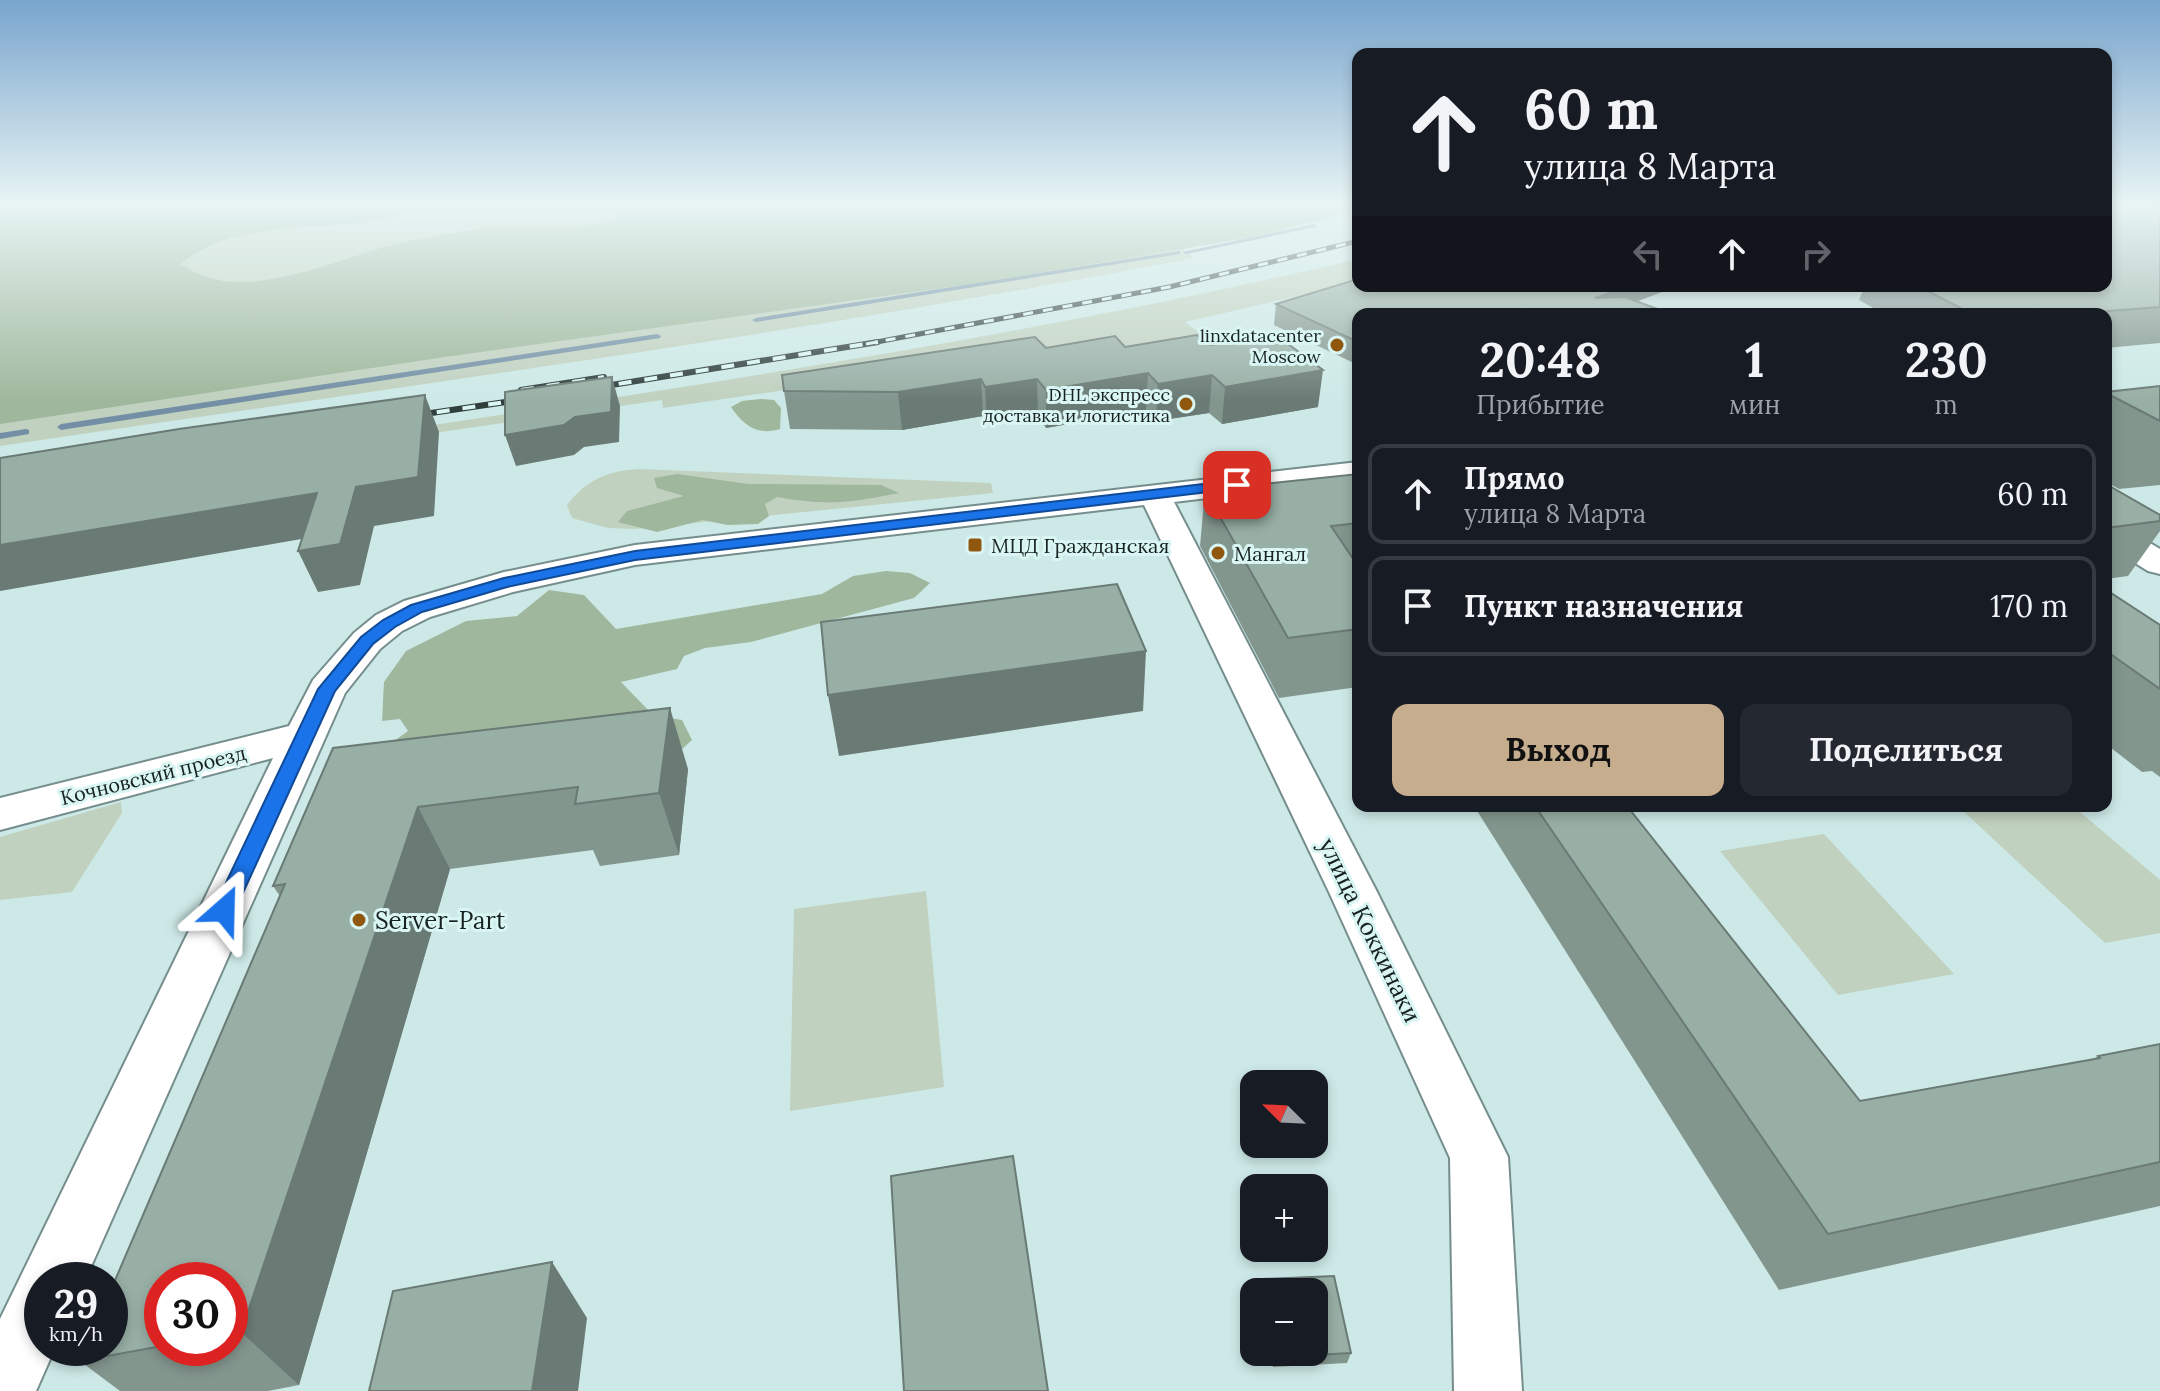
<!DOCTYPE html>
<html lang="ru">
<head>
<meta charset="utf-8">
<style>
  body { margin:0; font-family:Lora,serif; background:#242831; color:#f1f3f6; height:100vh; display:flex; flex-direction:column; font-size:30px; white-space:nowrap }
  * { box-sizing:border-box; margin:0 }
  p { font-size:26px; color:#9ea1a6 }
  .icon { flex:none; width:44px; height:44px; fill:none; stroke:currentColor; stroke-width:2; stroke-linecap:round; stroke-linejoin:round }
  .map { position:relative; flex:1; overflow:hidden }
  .drawer { position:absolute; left:1352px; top:308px; width:760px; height:504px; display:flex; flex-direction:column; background:#171b24; border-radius:16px; box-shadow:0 4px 12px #0003 }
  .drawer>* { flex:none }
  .guide { position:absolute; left:1352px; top:48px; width:760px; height:244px; border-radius:16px; box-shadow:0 4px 12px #0003; background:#171b24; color:#f1f3f6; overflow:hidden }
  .needle { width:52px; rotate:294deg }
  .controls { position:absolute; left:1240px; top:1070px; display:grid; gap:16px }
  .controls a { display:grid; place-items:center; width:88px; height:88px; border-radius:16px; background:#171b24; box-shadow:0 4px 12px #0003; font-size:40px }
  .speed { position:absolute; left:24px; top:1262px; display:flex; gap:16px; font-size:40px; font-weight:700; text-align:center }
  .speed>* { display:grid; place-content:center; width:104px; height:104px; border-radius:50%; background:#171b24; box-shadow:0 4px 12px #0003; line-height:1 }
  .speed small { font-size:20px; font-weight:400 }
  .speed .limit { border:12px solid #d22; background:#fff; color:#111 }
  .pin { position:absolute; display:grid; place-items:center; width:68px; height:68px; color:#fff; margin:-34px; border-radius:16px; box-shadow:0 4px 12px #0006 }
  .me { position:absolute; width:88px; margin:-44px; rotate:25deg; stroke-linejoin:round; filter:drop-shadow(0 0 6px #0008) }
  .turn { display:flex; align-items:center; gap:28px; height:168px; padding:0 40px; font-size:36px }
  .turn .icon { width:104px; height:104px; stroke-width:2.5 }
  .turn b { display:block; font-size:56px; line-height:68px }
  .lanes { display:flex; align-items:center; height:76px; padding:0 40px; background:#0003; justify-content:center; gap:40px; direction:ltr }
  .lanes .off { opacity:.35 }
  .eta { display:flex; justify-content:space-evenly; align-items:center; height:136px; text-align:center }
  .eta b { font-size:48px; font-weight:800; line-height:56px }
  .action { display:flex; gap:16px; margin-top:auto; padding:16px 40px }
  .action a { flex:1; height:92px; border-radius:16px; background:#c5ad8e; color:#111; font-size:32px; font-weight:800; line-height:92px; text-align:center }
  .action a+a { background:#242831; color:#f1f3f6 }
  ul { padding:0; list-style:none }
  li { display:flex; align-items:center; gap:24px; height:100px; margin:0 16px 12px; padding:0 24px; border:4px solid #363941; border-radius:16px }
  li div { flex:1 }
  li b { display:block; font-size:30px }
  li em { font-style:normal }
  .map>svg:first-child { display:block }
  .green { fill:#c1d1bf }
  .forest { fill:#9fb79c }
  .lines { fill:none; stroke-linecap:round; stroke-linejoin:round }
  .stream { fill:#738fa5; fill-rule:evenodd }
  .minor-casing { stroke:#758e8d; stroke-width:4 }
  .minor { fill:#fff; fill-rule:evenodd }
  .rail-far1-casing { stroke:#303e3c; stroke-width:5 }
  .rail-casing { stroke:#303e3c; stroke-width:6 }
  .rail-far1 { stroke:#daf6f4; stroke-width:3; stroke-dasharray:10; stroke-linecap:butt }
  .rail { stroke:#daf6f4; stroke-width:4; stroke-dasharray:13; stroke-linecap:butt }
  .wall { fill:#83968e; fill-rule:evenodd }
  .shaded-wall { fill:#6a7a74 }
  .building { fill:#98afa5; stroke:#6a7a74; stroke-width:2 }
  .route { fill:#1a73e8; stroke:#114b97; stroke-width:2 }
  .poi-dot { fill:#90580f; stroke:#daf6f4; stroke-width:3 }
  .labels { text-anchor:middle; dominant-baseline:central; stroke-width:6; stroke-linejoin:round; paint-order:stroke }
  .far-poi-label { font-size:18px; fill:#172221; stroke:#daf6f4; text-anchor:end }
  .poi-label { font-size:20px; fill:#172221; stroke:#daf6f4; text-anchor:start }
  .street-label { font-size:20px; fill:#172221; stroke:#daf6f4 }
  .near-poi-label { font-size:24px; fill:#172221; stroke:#daf6f4; text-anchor:start }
  .near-street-label { font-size:24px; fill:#172221; stroke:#daf6f4 }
</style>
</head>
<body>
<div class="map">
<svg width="2160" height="1391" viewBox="0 0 2160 1391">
  <rect width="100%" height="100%" fill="#cde9e7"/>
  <g class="green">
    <path d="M0,206h1358v4l-88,24 -88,14 12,10c-396,76 -795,129 -1194,188z"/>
    <path d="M1358,259v23l-173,40 20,15 -387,65 -26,-13 -129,19 -1,-8 -463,67 7,-8c386,-58 772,-111 1152,-200z"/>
    <path d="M639,469l352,14 2,10 -358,36 -27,-1 -36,-10 -5,-13c20,-26 41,-34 72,-36z"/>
    <path d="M121,802l1,11 -50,79 -72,8v-63z"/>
    <path d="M1982,806h91l87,74v53l-55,10 -144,-134z"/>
    <path d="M1824,834l130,140 -116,21 -118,-144z"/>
    <path d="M926,891l18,196 -154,24 4,-202z"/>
  </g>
  <g class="forest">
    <path d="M0,206h425c-77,35 -177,3 -245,58 19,12 39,19 63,18 62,-2 117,-33 177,-43 25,-4 53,-11 78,-11 42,0 81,4 121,-10l-5,-12h744v4l-116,29 -271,45 -526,73 -445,67z"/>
    <path d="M761,399l13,1 7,8 -1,21c-23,7 -37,-4 -49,-22l11,-6z"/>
    <path d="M677,474l71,10 133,1 18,8c-50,10 -71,13 -122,4l-12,7 4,12 -11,8 -31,1 -24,-5 -46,12 -39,-10 9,-11 57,-15 -27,-8 -3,-10z"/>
    <path d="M886,571l24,2 20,10 -16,15 -163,44 -46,6 -21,8 -7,13 -56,13 32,33 29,5 10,20 -33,30 -269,-26 18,-13 -8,-12 -18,2 2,-39 22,-31 60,-30 51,-5 32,-26 35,5 32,34 206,-35 31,-18z"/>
  </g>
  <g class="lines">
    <g class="stream">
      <path d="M1314,224l2,1v2l-130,27 -3,-2z"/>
      <path d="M1178,251l2,1v2l-424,68 -4,-2 4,-2z"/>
      <path d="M657,334l4,2 -1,2 -599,92 -4,-3 4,-3z"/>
      <path d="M26,429l3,1v4l-29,5v-6z"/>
    </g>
    <g class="minor-casing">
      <g id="minor">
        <path d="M1358,462v18l-184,22 203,390 131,265 14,234h-68l-4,-233 -121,-266 -185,-387 -509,60 -122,27 -83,25 -28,14 -22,18 -35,44 -260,587h-43v68h13l-19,43h-36v-72l273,-561 -273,72v-32l289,-72 24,-46 41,-47 22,-18 28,-14 100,-29 131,-27z"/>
        <path d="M2106,521l12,3 42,25v25l-12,-3 -42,-26z"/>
      </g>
    </g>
    <use href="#minor" class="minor"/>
    <g class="rail-far1-casing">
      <path id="rail-far1" d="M866,344l303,-57 189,-46"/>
    </g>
    <g class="rail-casing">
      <g id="rail">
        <path d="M593,388l285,-46"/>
        <path d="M521,390l83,-13"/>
        <path d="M411,416l115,-17"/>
      </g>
    </g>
    <use href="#rail-far1" class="rail-far1"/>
    <use href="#rail" class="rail"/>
  </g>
  <g class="wall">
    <path d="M2160,206v137l-54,5v-34h-222l-25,-14 6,-14h241z"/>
    <path d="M1673,288l-315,26v51l-84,-40 2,-21z"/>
    <path d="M1211,345l107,62 -96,17 -13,-11 -53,8 -10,-11 -100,18 -8,-11 -51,8 -4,-9 -81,14 -112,-1 -6,-38 262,-43z"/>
    <path d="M2160,386v99l-41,4 -13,-7v-90z"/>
    <path d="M1358,474v213l-79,11 -79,-152 5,-56z"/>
    <path d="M2106,484l54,31v16l-32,45 -22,3z"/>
    <path d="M2106,593l54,32v152l-8,-6 -10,1 -36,-28z"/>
    <path d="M333,748l355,21 -9,86 -79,11 -7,-16 -143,19 -151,516 -31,6h-148l-40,-30 200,-465 -7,-10zM162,1280h68v68h-68z"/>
    <path d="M1474,806h153l233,295 234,-42 4,-3 62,-12v162l-381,84z"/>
    <path d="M1334,1276l17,77 -4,10 -74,4 -3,-15h44v-60h-53l2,-13z"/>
  </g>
  <g class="shaded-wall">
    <path d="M1629,286h44v2l-70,26 -8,-16z"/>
    <path d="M1323,370l-5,37 -96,17 3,-37z"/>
    <path d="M1148,373l-2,37 -100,18v-38z"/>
    <path d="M1212,375l-3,38 -53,8 2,-37z"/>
    <path d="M612,377l8,29 -1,36 -35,5 -10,8 -58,11 -11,-31z"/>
    <path d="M981,379l2,37 -81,14 -4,-38z"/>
    <path d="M1037,379l1,38 -51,8 -2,-38z"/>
    <path d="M425,395l14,37 -5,84 -60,10 -14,59 -42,7 -20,-41z"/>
    <path d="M317,493l19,40 -336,58v-46z"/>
    <path d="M1146,651l-3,60 -304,45 -11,-61z"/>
    <path d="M670,708l18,61 -9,86 -20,-62z"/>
    <path d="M418,807l32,62 -151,516 -58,-53z"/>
    <path d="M552,1262l35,56 -9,73h-46z"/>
  </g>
  <g class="building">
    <path d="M2106,206h54v101l-91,7h-97l-54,-28h188z"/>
    <path d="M1358,279v7h271l-34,12 30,-1 46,17h-313v28l-82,-38z"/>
    <path d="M1197,335l14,10 65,-10 47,35 -98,17 -13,-12 -54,9 -10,-11 -102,17 -9,-11 -52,8 -4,-8 -83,13 -114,-1 -2,-16 253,-38 11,11 69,-12 10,11z"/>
    <path d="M612,377l-1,35 -36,5 -11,8 -59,10v-43z"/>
    <path d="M2160,386v35l-54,-28v-1z"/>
    <path d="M425,395l-7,82 -62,10 -16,57 -42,7 19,-58 -317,52v-87l179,-29z"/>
    <path d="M1358,474v49l-27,3 27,40v63l-70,9 -83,-148z"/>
    <path d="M2106,484l54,31v6l-54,7z"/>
    <path d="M1117,584l29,67 -318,44 -7,-73z"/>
    <path d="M2106,593h5l49,32v64l-51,-36 -3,1z"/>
    <path d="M670,708l-11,85 -84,11 3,-17 -160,20 -177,525 -11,2v-54h-68v66l-82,15 6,-13h24v-56l175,-408 -12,2 60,-138z"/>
    <path d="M1535,806h92l233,295 240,-43 -2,-2 62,-12v118l-332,72z"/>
    <path d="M1013,1156l35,235h-144l-13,-215z"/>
    <path d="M552,1262l-20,129h-163l24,-100z"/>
    <path d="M1334,1276l17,77 -75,4 -1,-5h39v-60h-49l-2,-13z"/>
  </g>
  <linearGradient id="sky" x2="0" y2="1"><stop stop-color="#79a5cd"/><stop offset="0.51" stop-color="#e8f5f4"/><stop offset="1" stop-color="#e8f5f4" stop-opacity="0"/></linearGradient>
  <rect width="2160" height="401" fill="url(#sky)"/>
  <path class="route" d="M1237,480l7,5 -2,3 -607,72 -128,27 -85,25 -27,15 -22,17 -38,47 -103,226 -8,2 -7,-2 -4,-7 105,-221 43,-52 22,-17 28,-15 93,-27 131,-27z"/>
  <g class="poi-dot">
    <circle cx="1337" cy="345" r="8"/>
    <circle cx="1186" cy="404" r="8"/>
    <rect x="967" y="537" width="16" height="16" rx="4"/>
    <circle cx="1218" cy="553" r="8"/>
    <circle cx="359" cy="920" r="8"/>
  </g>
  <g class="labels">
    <g class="far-poi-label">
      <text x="1321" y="335">linxdatacenter<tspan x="1321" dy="21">Moscow</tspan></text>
      <text x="1170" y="394">DHL экспресс<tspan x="1170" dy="21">доставка и логистика</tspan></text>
    </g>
    <g class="poi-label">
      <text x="991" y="545">МЦД Гражданская</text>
      <text x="1234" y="553">Мангал</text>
    </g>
    <g class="street-label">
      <text transform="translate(153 775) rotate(-14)">Кочновский проезд</text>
    </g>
    <g class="near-poi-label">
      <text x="375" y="920">Server-Part</text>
    </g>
    <g class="near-street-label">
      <text transform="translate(1370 930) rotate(64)">улица Коккинаки</text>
    </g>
  </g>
</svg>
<div class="controls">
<a><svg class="needle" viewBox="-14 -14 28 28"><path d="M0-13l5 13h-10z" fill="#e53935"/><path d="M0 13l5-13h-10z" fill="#9ea1a6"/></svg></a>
<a>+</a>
<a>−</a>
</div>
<div class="speed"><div>29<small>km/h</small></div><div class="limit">30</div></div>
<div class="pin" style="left:1237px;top:485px;background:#d93025"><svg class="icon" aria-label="arrive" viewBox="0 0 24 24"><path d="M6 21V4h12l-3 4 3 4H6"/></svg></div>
<svg class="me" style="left:224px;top:910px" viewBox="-20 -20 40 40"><path d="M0-17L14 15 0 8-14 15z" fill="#1a73e8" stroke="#fff" stroke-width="4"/></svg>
<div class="guide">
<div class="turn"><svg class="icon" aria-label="ahead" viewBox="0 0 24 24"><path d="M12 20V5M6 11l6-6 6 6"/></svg><div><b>60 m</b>улица 8 Марта</div></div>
<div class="lanes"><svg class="icon off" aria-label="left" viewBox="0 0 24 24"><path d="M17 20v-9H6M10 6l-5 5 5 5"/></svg><svg class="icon" aria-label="ahead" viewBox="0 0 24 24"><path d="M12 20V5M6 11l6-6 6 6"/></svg><svg class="icon off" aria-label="right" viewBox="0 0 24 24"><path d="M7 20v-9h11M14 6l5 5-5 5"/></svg></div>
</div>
<section class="drawer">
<div class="eta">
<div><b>20:48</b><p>Прибытие</p></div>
<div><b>1</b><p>мин</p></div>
<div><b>230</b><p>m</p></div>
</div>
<ul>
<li><svg class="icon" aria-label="ahead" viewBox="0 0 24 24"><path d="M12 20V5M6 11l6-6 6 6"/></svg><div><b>Прямо</b><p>улица 8 Марта</p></div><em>60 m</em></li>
<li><svg class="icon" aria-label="arrive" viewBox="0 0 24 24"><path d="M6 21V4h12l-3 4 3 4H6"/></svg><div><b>Пункт назначения</b></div><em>170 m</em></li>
</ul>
<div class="action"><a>Выход</a><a>Поделиться</a></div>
</section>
</div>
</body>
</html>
